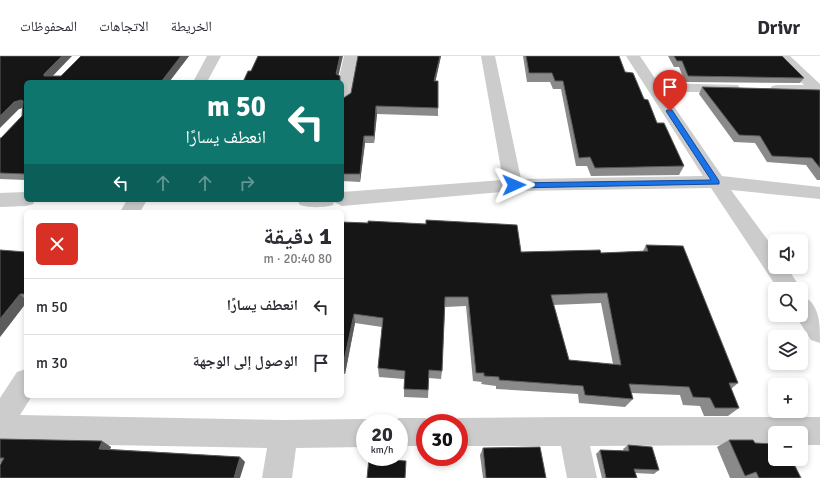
<!DOCTYPE html>
<html lang="ar">
<head>
<meta charset="utf-8">
<style>
  body { margin:0; font-family:Signika,"Noto Naskh Arabic",sans-serif; background:#f7f7f7; color:#2b2b33; direction:rtl; height:100vh; display:flex; flex-direction:column; font-size:15px; white-space:nowrap }
  * { box-sizing:border-box; margin:0 }
  p { font-size:13px; color:#7c7c81 }
  .icon { flex:none; width:22px; height:22px; fill:none; stroke:currentColor; stroke-width:2; stroke-linecap:round; stroke-linejoin:round }
  .map { position:relative; flex:1; overflow:hidden; direction:ltr }
  .details { position:absolute; left:24px; top:154px; width:320px; height:188px; display:flex; flex-direction:column; background:#fff; border-radius:6px; box-shadow:0 2px 6px #0003; direction:rtl }
  .details>* { flex:none }
  .banner { position:absolute; left:24px; top:24px; width:320px; height:122px; border-radius:6px; box-shadow:0 2px 6px #0003; direction:rtl; background:#0f766e; color:#fff; overflow:hidden }
  .buttons { position:absolute; left:768px; top:178px; display:grid; gap:8px }
  .buttons a { display:grid; place-items:center; width:40px; height:40px; border-radius:6px; background:#fff; box-shadow:0 2px 6px #0003; font-size:20px }
  .speed { position:absolute; left:356px; top:358px; display:flex; gap:8px; font-size:20px; font-weight:700; text-align:center }
  .speed>* { display:grid; place-content:center; width:52px; height:52px; border-radius:50%; background:#fff; box-shadow:0 2px 6px #0003; line-height:1 }
  .speed small { font-size:10px; font-weight:400 }
  .speed .limit { border:6px solid #d22; background:#fff; color:#111 }
  .pin { position:absolute; display:grid; place-items:center; width:34px; height:34px; color:#fff; margin:-41px -17px; border-radius:50% 50% 50% 0; rotate:-45deg; box-shadow:0 0 4px #0007 }
  .pin .icon { rotate:45deg }
  .me { position:absolute; width:44px; margin:-22px; rotate:89deg; stroke-linejoin:round; filter:drop-shadow(0 0 3px #0008) }
  .turn { display:flex; align-items:center; gap:14px; height:84px; padding:0 12px; font-size:18px }
  .turn .icon { width:52px; height:52px; stroke-width:2.5 }
  .turn b { display:block; font-size:28px; line-height:34px }
  .lanes { display:flex; align-items:center; height:38px; padding:0 12px; background:#0003; justify-content:center; gap:20px; direction:ltr }
  .lanes .off { opacity:.35 }
  .round { display:grid; place-items:center; flex:none; width:42px; height:42px; border-radius:6px; background:#f7f7f7 }
  .overview { display:flex; align-items:center; justify-content:space-between; height:68px; padding:0 12px }
  h1 { font-size:24px; font-weight:800; line-height:30px }
  ul { padding:0; list-style:none }
  li { display:flex; align-items:center; gap:12px; height:56px; padding:0 12px; border-top:1px solid #e1e1e2 }
  li div { flex:1 }
  li b { display:block; font-size:15px }
  li em { font-style:normal }
  header { display:flex; align-items:center; gap:24px; box-sizing:border-box; height:56px; padding:0 20px; background:#fff; border-bottom:1px solid #e1e1e2 }
  header strong { font-size:19px }
  nav { display:flex; gap:22px; margin-inline-start:auto; font-size:14px }
  .map>svg:first-child { display:block }
  .lines { fill:none; stroke-linecap:round; stroke-linejoin:round }
  .minor { fill:#ccc; fill-rule:evenodd }
  .wall { fill:#8a8a8a; fill-rule:evenodd }
  .shaded-wall { fill:#5c5c5c }
  .building { fill:#161616; stroke:#5c5c5c; fill-rule:evenodd }
  .route { fill:#1a73e8; stroke:#114b97 }
</style>
</head>
<body>
<header>
<strong>Drivr</strong>
<nav><a>الخريطة</a><a>الاتجاهات</a><a>المحفوظات</a></nav>
</header>
<div class="map">
<svg width="820" height="422" viewBox="0 0 820 422">
  <rect width="100%" height="100%" fill="#fff"/>
  <g class="lines">
    <g class="minor">
      <path d="M207,0h14l-14,26h-14z"/>
      <path d="M344,0h14l-8,44 -3,3 -5,2v-23h-4z"/>
      <path d="M481,0h14l26,123 182,-3 -77,-120h14l18,27 80,2 2,3 -2,3 -5,1h-69l58,84 98,11v12l-89,-9 44,60v17h12l14,22v1l-23,-1 -67,-101 -198,3 -171,15 -8,-4 -1,3c-11,3 -22,3 -33,0l-3,-5h45v-8l161,-12z"/>
      <path d="M775,0h15l30,28v11l-48,-3 -2,-3 2,-3 5,-1h27z"/>
      <path d="M26,136v8h9l-2,4 -7,2 -26,1v-14z"/>
      <path d="M127,144h20l-7,12h-20z"/>
      <path d="M801,239c19,8 19,28 19,48l-9,-3 -16,-25h6z"/>
      <path d="M26,313v27h6l-12,19 264,5 81,-1 10,4h-10v24l-69,1 -4,30h-30l5,-30 -267,-5v-45l17,-26z"/>
      <path d="M570,361h250v28h-19v-12h-26v12l-185,1 7,32h-30l-6,-32h-102v-23h-11l11,-5z"/>
      <path d="M399,362h26l10,4 -10,1v23h-26v-23h-11z"/>
    </g>
  </g>
  <g class="wall">
    <path d="M0,0l52,20h9l20,-20h108l-20,26h-143v98l-26,-1v-41h1l21,-22v-8l-3,1z"/>
    <path d="M358,0h83l-6,25 3,27v8l-61,-2 -3,29h-9l-5,39 -18,-1v-82l9,-6z"/>
    <path d="M523,0h96l6,16 19,27 13,24 27,43 -5,9 -88,1 -4,-10h-11l-15,-77h-8l-3,-7h-23z"/>
    <path d="M668,0h114l22,22 -4,5 -115,-1 -6,-15h-5z"/>
    <path d="M702,31l118,3v90h-3l-11,-15 -39,-3 -12,-19 -21,-1 -35,-48z"/>
    <path d="M342,166l179,30 80,1 42,-2 3,-6 92,138 -7,6 8,19 -11,8h-24l-4,-10 -17,-1 -3,-10 -49,-2 2,6 -8,8 -46,-4 -1,-9 -82,-5v-3l-15,-2 1,-2 -9,-1 -7,-75 -21,1 -3,64 -1,8 -12,-1 -1,20 -24,-1v-18l-25,-2 -1,-9 4,-41 -27,-4 -10,51h-3zM601,247l12,61 -44,-4 -16,-55z"/>
    <path d="M26,196v51l-26,34z"/>
    <path d="M0,383l102,2 9,6 -1,2 130,8 5,5 -245,1z"/>
    <path d="M729,384l26,3 34,22 12,13h-71l-13,-31z"/>
    <path d="M628,389l31,25 -5,4 -19,-1 2,5h-35l-6,-24 4,-4 24,1 -1,-2z"/>
    <path d="M483,392l63,30h-63l-3,-23z"/>
  </g>
  <g class="shaded-wall">
    <path d="M62,0h10l-24,25 -4,-5v-2z"/>
    <path d="M181,0h8l-20,26h-8z"/>
    <path d="M340,0h3l-6,26 -1,-8z"/>
    <path d="M440,0h1l-7,32v-7z"/>
    <path d="M21,44l5,7 -7,2 -19,19v-12l14,-14z"/>
    <path d="M376,50l1,8 -3,29v-7z"/>
    <path d="M364,80l1,7 -5,39v-8z"/>
    <path d="M20,238l6,6v3l-26,34v-18z"/>
    <path d="M354,258l1,9 -10,51 -2,-9z"/>
    <path d="M102,385l9,6 -3,7 -9,-5z"/>
    <path d="M240,401l5,5 -5,16h-6z"/>
  </g>
  <g class="building">
    <path d="M0,0h62l-18,18v2h17l20,-20h100l-20,26h-135v92l-26,-1v-35h1l21,-22 1,-15 -2,-1 -7,2 -14,14z"/>
    <path d="M258,0h82l-4,18 4,2v6h-97l5,-11h3z"/>
    <path d="M358,0h82l-6,25h4v27l-62,-2 -2,30h-10l-4,38h-18v-75l9,-6z"/>
    <path d="M526,0h93l6,16 8,1 11,26 4,1 9,23h7l20,43 -89,2 -5,-11 -11,1 -16,-77h-8l-3,-8h-23z"/>
    <path d="M674,0h108l22,22 -116,-2 -6,-15h-5z"/>
    <path d="M702,31l118,3v78l-8,-10 -40,-2 -12,-20 -21,-1z"/>
    <path d="M426,164l91,5 4,27 79,-2 1,3 47,-2 -2,-6 37,1 55,137h-9l10,25h-24l-5,-10 -17,-1 -4,-10 -60,-3 4,15 -48,-4 -2,-9 -84,-6v-3l-15,-1v-3h-8l-8,-76h-23l-3,74 -13,-1 -1,20 -24,-1 1,-18 -27,-3 5,-50 -29,-4 -11,51h-1v-143l26,1v-2l58,3zM607,237l14,72 -52,-5 -18,-65z"/>
    <path d="M0,194l26,2v41l-1,1h-5l-20,25z"/>
    <path d="M0,383l102,2 -3,8 141,8 -6,21h-234v-13l4,-7h-4z"/>
    <path d="M729,384h24l2,3 20,1v15h12l2,6 6,1 6,12h-42l-3,-6 -11,4z"/>
    <path d="M628,389l24,2 7,23 -25,-1 3,9h-31l-6,-28 29,1z"/>
    <path d="M540,391l6,31h-60l-3,-30z"/>
    <path d="M369,402l37,3 -1,17h-38z"/>
  </g>
  <path class="route" d="M667,54h5l47,71v3l-205,4 -4,-3 4,-2 197,-3 -45,-69z"/>
</svg>
<div class="buttons">
<a><svg class="icon" aria-label="sound" viewBox="0 0 24 24"><path d="M4 9h4l5-4v14l-5-4H4zM17 9q2 3 0 6"/></svg></a>
<a><svg class="icon" aria-label="search" viewBox="0 0 24 24"><circle cx="10" cy="10" r="6"/><path d="M15 15l6 6"/></svg></a>
<a><svg class="icon" aria-label="layers" viewBox="0 0 24 24"><path d="M12 4l9 5-9 5-9-5zM3 14l9 5 9-5"/></svg></a>
<a>+</a>
<a>−</a>
</div>
<div class="speed"><div>20<small>km/h</small></div><div class="limit">30</div></div>
<div class="pin" style="left:670px;top:55px;background:#d93025"><svg class="icon" aria-label="arrive" viewBox="0 0 24 24"><path d="M6 21V4h12l-3 4 3 4H6"/></svg></div>
<svg class="me" style="left:514px;top:129px" viewBox="-20 -20 40 40"><path d="M0-17L14 15 0 8-14 15z" fill="#1a73e8" stroke="#fff" stroke-width="4"/></svg>
<div class="banner">
<div class="turn"><svg class="icon" aria-label="left" viewBox="0 0 24 24"><path d="M17 20v-9H6M10 6l-5 5 5 5"/></svg><div><b>50 m</b>انعطف يسارًا</div></div>
<div class="lanes"><svg class="icon" aria-label="left" viewBox="0 0 24 24"><path d="M17 20v-9H6M10 6l-5 5 5 5"/></svg><svg class="icon off" aria-label="ahead" viewBox="0 0 24 24"><path d="M12 20V5M6 11l6-6 6 6"/></svg><svg class="icon off" aria-label="ahead" viewBox="0 0 24 24"><path d="M12 20V5M6 11l6-6 6 6"/></svg><svg class="icon off" aria-label="right" viewBox="0 0 24 24"><path d="M7 20v-9h11M14 6l5 5-5 5"/></svg></div>
</div>
<section class="details">
<div class="overview"><div><h1>1 دقيقة</h1><p>80 m · 20:40</p></div><a class="round" style="background:#d93025;color:#fff"><svg class="icon" aria-label="close" viewBox="0 0 24 24"><path d="M6 6l12 12M18 6L6 18"/></svg></a></div>
<ul>
<li><svg class="icon" aria-label="left" viewBox="0 0 24 24"><path d="M17 20v-9H6M10 6l-5 5 5 5"/></svg><div><b>انعطف يسارًا</b></div><em>50 m</em></li>
<li><svg class="icon" aria-label="arrive" viewBox="0 0 24 24"><path d="M6 21V4h12l-3 4 3 4H6"/></svg><div><b>الوصول إلى الوجهة</b></div><em>30 m</em></li>
</ul>
</section>
</div>
</body>
</html>
